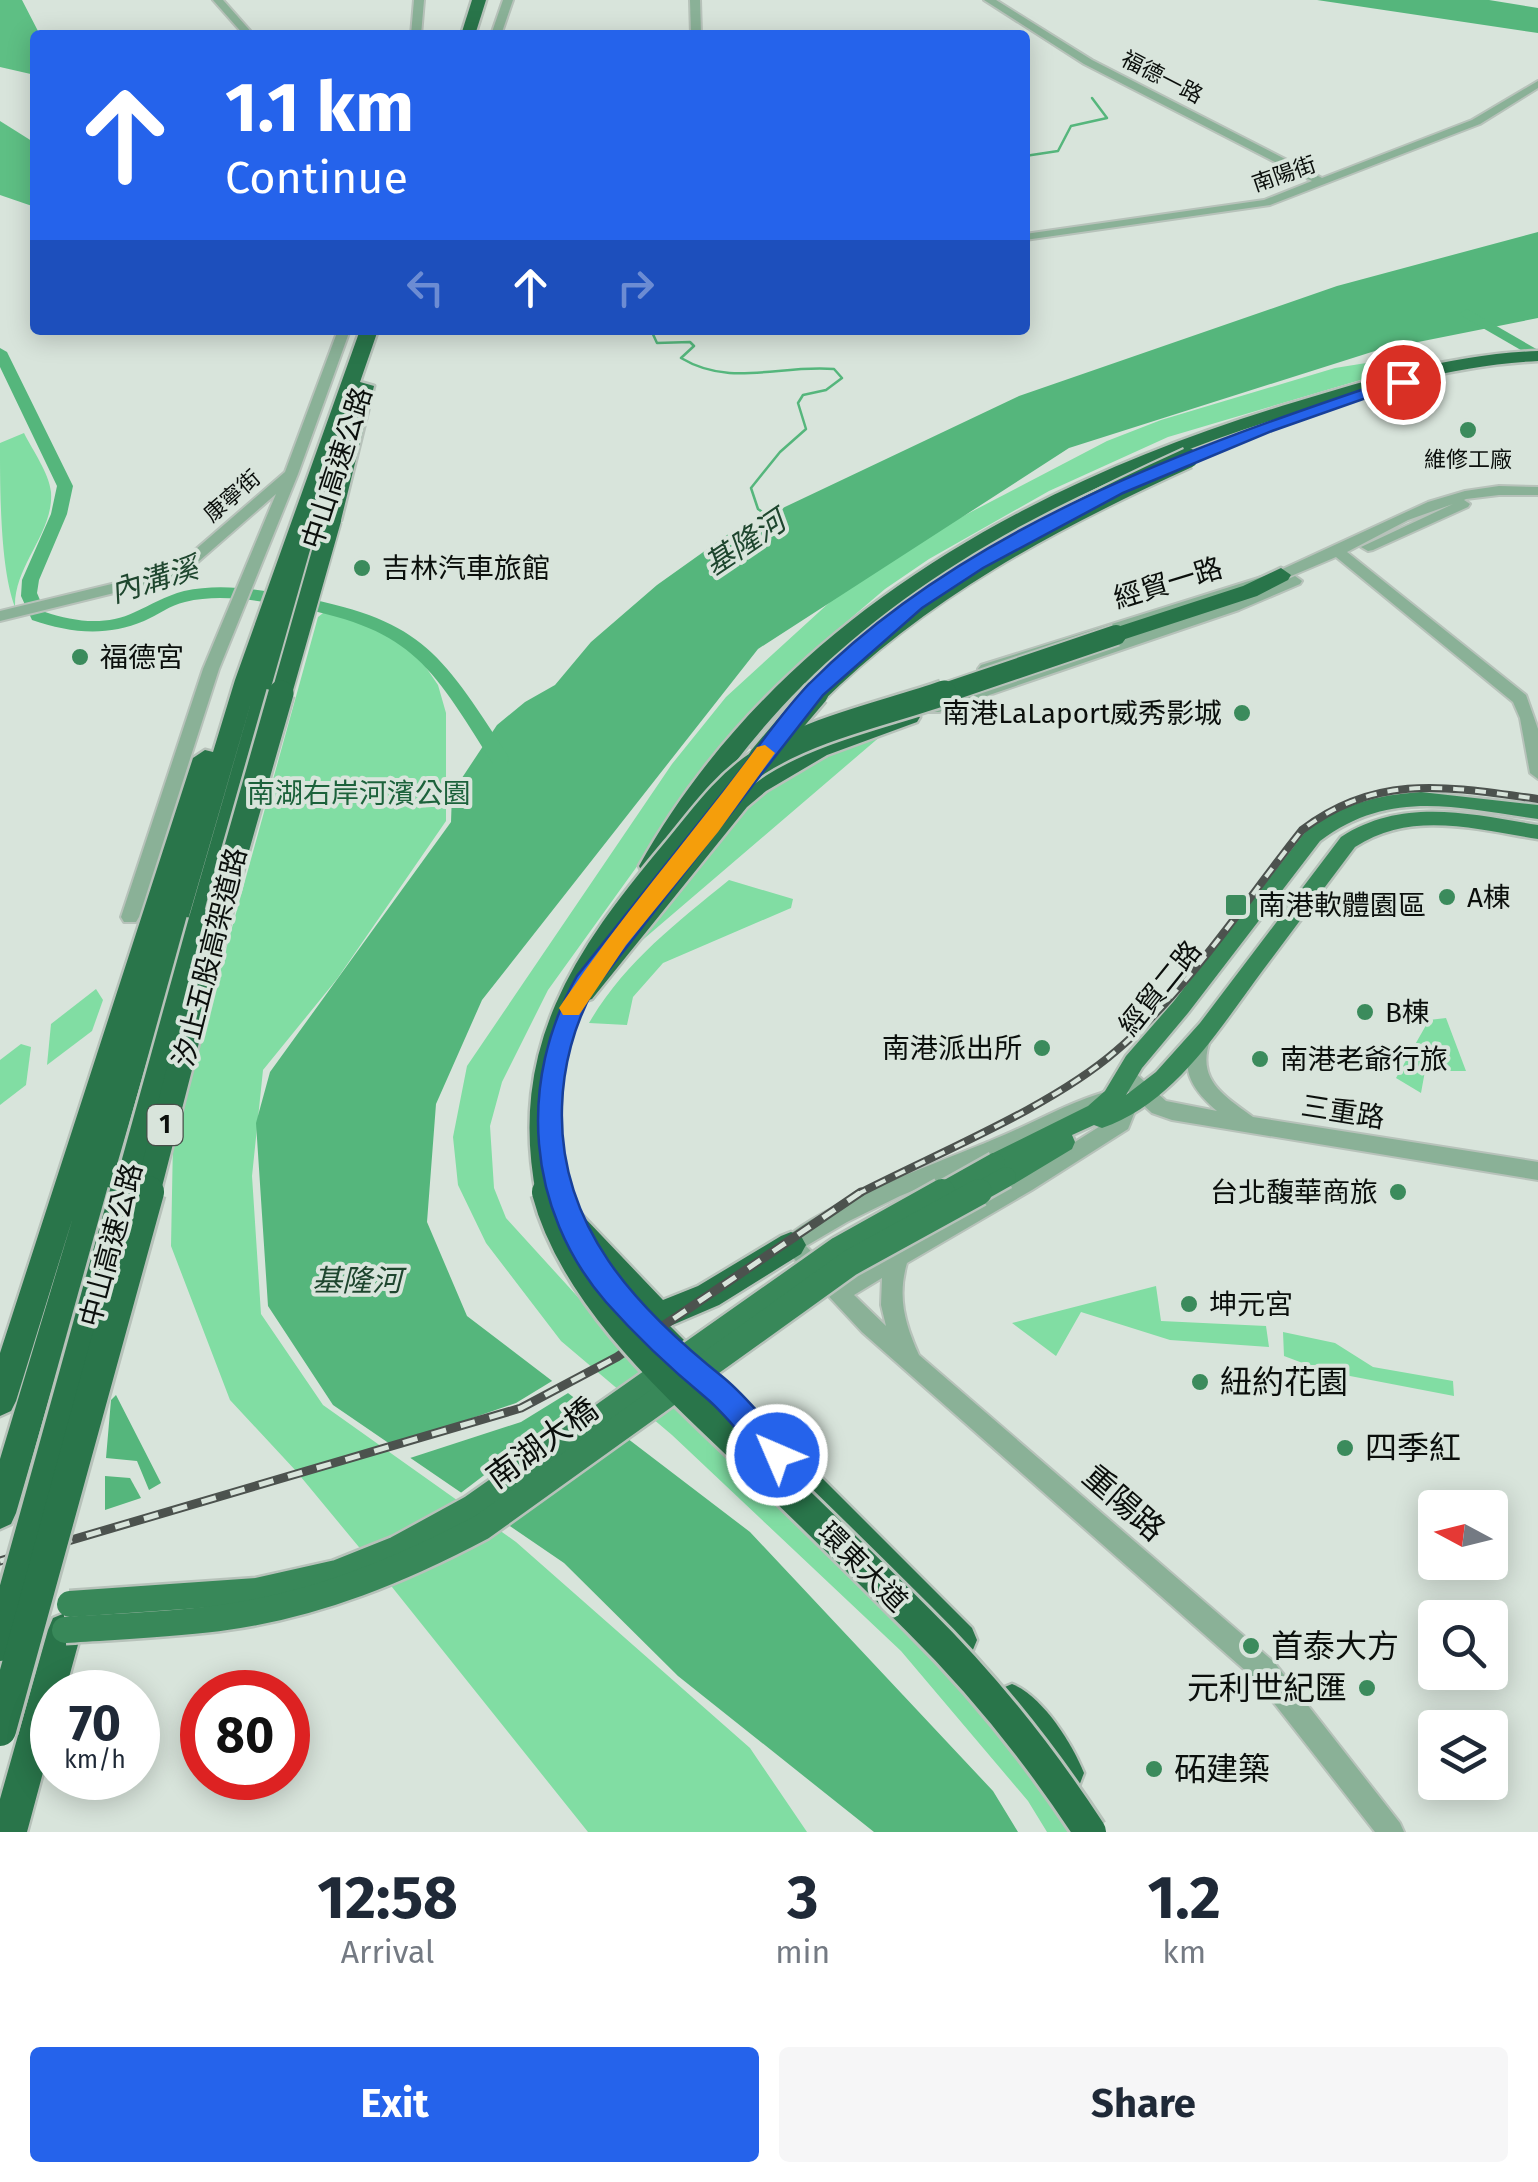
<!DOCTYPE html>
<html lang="en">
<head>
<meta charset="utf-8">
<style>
  body { margin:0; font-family:"Fira Sans","Noto Sans TC",sans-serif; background:#f6f6f7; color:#1f2937; height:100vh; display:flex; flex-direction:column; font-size:38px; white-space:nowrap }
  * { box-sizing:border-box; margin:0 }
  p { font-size:32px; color:#747a83 }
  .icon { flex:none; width:55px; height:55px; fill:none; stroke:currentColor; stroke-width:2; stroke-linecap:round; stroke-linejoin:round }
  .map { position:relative; height:1832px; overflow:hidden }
  .side { display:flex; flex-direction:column; background:#fff; flex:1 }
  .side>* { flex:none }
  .hud { position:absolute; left:30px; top:30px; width:1000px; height:305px; border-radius:10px; box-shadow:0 5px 25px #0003; background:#2563eb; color:#fff; overflow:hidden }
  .needle { width:65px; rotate:277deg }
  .tools { position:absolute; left:1418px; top:1490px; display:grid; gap:20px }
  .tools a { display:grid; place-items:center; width:90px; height:90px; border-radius:10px; background:#fff; box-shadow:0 5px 25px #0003; font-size:50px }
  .speed { position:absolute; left:30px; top:1670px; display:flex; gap:20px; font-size:50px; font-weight:700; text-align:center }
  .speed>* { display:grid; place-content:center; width:130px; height:130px; border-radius:50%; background:#fff; box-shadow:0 5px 25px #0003; line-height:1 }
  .speed small { font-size:25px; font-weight:400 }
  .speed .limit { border:15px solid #d22; background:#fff; color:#111 }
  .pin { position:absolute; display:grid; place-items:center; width:85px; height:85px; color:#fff; margin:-42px; border:5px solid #fff; border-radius:50%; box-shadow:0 2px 10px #0007 }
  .me { position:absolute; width:110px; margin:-55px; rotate:315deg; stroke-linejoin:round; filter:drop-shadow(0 0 8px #0008) }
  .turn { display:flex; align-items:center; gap:35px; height:210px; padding:0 30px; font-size:45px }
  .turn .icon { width:130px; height:130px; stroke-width:2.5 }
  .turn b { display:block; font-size:70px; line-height:85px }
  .lanes { display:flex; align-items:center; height:95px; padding:0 30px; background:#0003; justify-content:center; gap:50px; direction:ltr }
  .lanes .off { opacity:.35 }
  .eta { display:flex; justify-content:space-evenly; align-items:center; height:170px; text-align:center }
  .eta b { font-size:60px; font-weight:700; line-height:70px }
  .cta { display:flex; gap:20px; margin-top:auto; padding:20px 30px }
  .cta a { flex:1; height:115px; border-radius:10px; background:#2563eb; color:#fff; font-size:40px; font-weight:700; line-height:115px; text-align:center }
  .cta a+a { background:#f6f6f7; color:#1f2937 }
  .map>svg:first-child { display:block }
  .green { fill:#81dda3 }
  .forest { fill:#5ebf84 }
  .water { fill:#55b67c }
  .pier { fill:#d8e4db }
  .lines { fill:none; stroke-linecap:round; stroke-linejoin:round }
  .stream { stroke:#55b67c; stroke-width:2.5 }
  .river { fill:#55b67c; fill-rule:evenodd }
  .minor-casing { stroke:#b7c2ba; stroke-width:4 }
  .major-casing { stroke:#b7c2ba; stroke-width:5 }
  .highway-casing { stroke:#b7c2ba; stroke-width:5 }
  .minor { fill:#8ab197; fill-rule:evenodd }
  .major { fill:#388859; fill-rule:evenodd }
  .highway { fill:#29754a; fill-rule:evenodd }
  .rail-far1-casing { stroke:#4c524e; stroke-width:8 }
  .rail-casing { stroke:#4c524e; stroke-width:9 }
  .rail-far1 { stroke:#d8e4db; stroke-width:4; stroke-dasharray:11; stroke-linecap:butt }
  .rail { stroke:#d8e4db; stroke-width:5; stroke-dasharray:15; stroke-linecap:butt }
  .major-bridge-far1-casing { stroke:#b7c2ba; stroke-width:25; stroke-linecap:butt }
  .major-bridge-casing { stroke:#b7c2ba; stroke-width:31; stroke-linecap:butt }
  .highway-bridge-far2-casing { stroke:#b7c2ba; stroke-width:24; stroke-linecap:butt }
  .highway-bridge-far1-casing { stroke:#b7c2ba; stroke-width:30; stroke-linecap:butt }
  .highway-bridge-casing { stroke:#b7c2ba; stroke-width:38; stroke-linecap:butt }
  .major-bridge-far1 { stroke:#388859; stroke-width:20 }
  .major-bridge { stroke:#388859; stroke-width:26 }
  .highway-bridge-far2 { stroke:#29754a; stroke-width:20 }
  .highway-bridge-far1 { stroke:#29754a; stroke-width:25 }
  .highway-bridge { stroke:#29754a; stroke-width:32 }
  .route { fill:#2563eb; stroke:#184099; stroke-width:2.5 }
  .slow { fill:#f59e0b }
  .poi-dot { fill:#3b8b5c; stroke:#d8e4db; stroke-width:4 }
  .labels { text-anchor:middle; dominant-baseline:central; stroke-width:8; stroke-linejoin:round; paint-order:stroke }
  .far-street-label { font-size:22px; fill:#0b0f0c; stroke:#d8e4db }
  .far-poi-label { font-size:22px; fill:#0b0f0c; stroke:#d8e4db }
  .shield { fill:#d8e4db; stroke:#484f4a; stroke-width:2.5 }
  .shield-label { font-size:25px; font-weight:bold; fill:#0b0f0c }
  .street-label { font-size:28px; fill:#0b0f0c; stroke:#d8e4db }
  .poi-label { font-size:28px; fill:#0b0f0c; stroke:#d8e4db; text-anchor:start }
  .park-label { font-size:28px; fill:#1c623b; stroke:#d8e4db }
  .water-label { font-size:30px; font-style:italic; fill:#1e462e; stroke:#d8e4db }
  .near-poi-label { font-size:32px; fill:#0b0f0c; stroke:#d8e4db; text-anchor:start }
  .near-street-label { font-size:32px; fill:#0b0f0c; stroke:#d8e4db }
</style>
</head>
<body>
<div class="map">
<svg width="1538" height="1832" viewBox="0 0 1538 1832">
  <rect width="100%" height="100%" fill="#d8e4db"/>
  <g class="green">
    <path d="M1416,355l8,11 -40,7 -216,64 -119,54 -120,68 -44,30 -81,69 -64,68 -43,57 -149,207 -46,92 -12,44 4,62 12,30 101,111 376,369 102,134h-38l-19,-31 -127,-150 -229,-216 -111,-94 -75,-98 -28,-58 -5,-48 14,-71 205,-302 54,-67 116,-106 81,-54 184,-96 54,-21 174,-52z"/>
    <path d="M24,433c9,18 25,40 27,59 3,41 -37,73 -36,115 -15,-39 -15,-118 -15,-164z"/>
    <path d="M327,610l61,19 26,21 24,35 8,28v108l-109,158 -74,91 -11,106 9,138 62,91 193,137 234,206 57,84h-219l-196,-245 -96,-116 -66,-71 -59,-154 2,-105 145,-524z"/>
    <path d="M889,729l-264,226 64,-73 63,-83 40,-34z"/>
    <path d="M729,880l64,19 -2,9 -128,55 -30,34 -6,28 -38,-2c35,-60 86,-99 140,-143z"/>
    <path d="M96,989l7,11 -11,31 -45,34 4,-41z"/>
    <path d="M1446,1018l20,53h-41l-4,22 -25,-15 33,-58z"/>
    <path d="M21,1044l10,3 -5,38 -26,20v-45z"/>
    <path d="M1156,1286l5,35 105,5 3,21 -99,-7 -89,-28 -25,44 -44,-33z"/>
    <path d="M1283,1332l52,11 38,24 80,14 1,15 -130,-25 -40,-15z"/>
  </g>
  <g class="forest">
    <path d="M0,0h22l17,33 5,2h-9v40l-35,-8z"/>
    <path d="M0,121l35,22v64l-35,-12z"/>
  </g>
  <g class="water">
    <path d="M1317,0h172l49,8v25z"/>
    <path d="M1538,232v86l-160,32 -309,98 -311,201 -276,351 -46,104 -9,118 40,94 283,216 243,259 25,41h-144l-196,-156 -114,-113 -231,-158 -65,-99 -12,-183 14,-51 181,-250 1,-29 45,-68 28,-23 30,-17 36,-43 66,-57 73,-52 289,-137 318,-110z"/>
    <path d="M116,1395l45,88 -12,7 -12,-29 -31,-3 5,-58z"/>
    <path d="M105,1476l25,2 11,20 -36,12z"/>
  </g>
  <g class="pier">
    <path d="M557,1378l16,12 -52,32 -114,37 -19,-12 128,-44z"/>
    <path d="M584,1399l41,31 -121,97 -46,-32z"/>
  </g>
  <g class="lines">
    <g class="stream">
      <path d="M1025,156l33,-5 13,-25 36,-8 -15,-20"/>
      <path d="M651,330l6,13 33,-1 4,4 -13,12c50,30 99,6 153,11l8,9 -16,12 -23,5 -5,8 8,26 -26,23 -29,36 7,21 13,9"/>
    </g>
    <g class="river">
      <path d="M1467,309l71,41v10l-76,-44 -2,-3z"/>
      <path d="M0,348l7,4 66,134 -6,28 -28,66 -2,13 8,19c30,10 61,14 90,0 16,-7 30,-16 49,-21 35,-8 71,-2 106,4 130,24 148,53 217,159l2,5 -2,5h-14c-65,-104 -82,-136 -209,-159 -32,-5 -66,-11 -99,-3 -15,3 -27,13 -41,19 -38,16 -74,12 -112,-1l-11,-24 1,-16 29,-66 6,-28 -57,-119z"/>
    </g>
    <g class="minor-casing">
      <g id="minor">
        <path d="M213,0h10l31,35h-10z"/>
        <path d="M414,0h10l-3,35h-10z"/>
        <path d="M503,0h10l-12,35h-10z"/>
        <path d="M690,0h10l1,35h-10z"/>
        <path d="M984,0h12l96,60 230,118 150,-58 66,-39v7l-58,36 -210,81 -245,35v-6l239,-34 48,-19 -228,-117z"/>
        <path d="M338,330h12l-52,144 -79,195 -80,248 -3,5h-12l-3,-5 82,-248 73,-175 -78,68 -35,19 -163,40v-10l153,-37 35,-18 97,-84z"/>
        <path d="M1499,486l39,1v8h-39l-33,4 -2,1 6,4 -2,3 -95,43 -5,1 -7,-4 92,-43 -45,16 -61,32 179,143 12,34v50l-8,-6 -10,-55 -7,-16 -177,-145 -52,22 -293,94 -5,1 -8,-5 3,-4 293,-92 154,-71 37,-11z"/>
        <path d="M1295,576l7,5 -2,3 -61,26 -300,102h-12l-2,-4 2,-4 302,-100z"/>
        <path d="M1202,1030l7,3 2,5c-16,41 12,57 42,79l285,45v18l-366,-60 -20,-7 -33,-30 -2,-6 2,-6 7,-2 7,2 33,30 51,10c-28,-24 -38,-44 -22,-78z"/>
        <path d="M1112,1090l7,2 2,6 7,-2 7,2 3,6 -10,25 -96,61 -125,73c-10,34 -2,61 12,92l355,307 126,161 4,9h-29l-119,-152 -394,-348 -81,-87c16,-32 172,-88 211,-105 41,-16 77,-39 120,-50zM1119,1104l-6,14 -95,60 -115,67 -9,2 -2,4 -52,30 -34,-35 41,-24 53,-26 107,-44 82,-40zM882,1278l-1,27 5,21 -32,-31z"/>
      </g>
    </g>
    <g class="major-casing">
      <path id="major" d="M1421,792l117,13v14c-80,-11 -148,-31 -218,22l-132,172 -46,55 -16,27 30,-23 44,-49 141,-186c62,-40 129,-23 197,-12v14c-63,-10 -127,-29 -183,8 -31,41 -61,82 -92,123 -44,59 -88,133 -161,158l-8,-3 -22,10 3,7 -3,7 -58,35 -8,3 -8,-3 -3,-7 2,-5 -10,-2 -3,-7 3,-7 101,-50 17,-15 21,-35 48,-55 132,-170c36,-27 70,-36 115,-39z"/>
    </g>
    <g class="highway-casing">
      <g id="highway">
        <path d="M472,0h14l-11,35h-14z"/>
        <path d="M360,330h18l-18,52 14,4 -33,134 -10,6 -10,-6 27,-102 -43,124h13l3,5 -42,133 -65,241 -4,7h-18l-4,-7 66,-229 -238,821 -5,11 -11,5v-70l73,-242 -57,184 -5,10 -11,5v-63l193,-595 12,-8 8,2 22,-72z"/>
        <path d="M1538,351v10c-82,4 -158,27 -236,50 -182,55 -364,140 -500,275 -56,56 -101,120 -142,186h-18l-3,-6c137,-246 394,-386 656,-464 80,-24 159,-48 243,-51z"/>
        <path d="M1281,568l10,7 -3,5 -31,16 -141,46 -11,-7 3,-5 135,-44z"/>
        <path d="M909,709l11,8 -3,5 -90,33 -61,36 -19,16 -155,192 -9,3 -9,-3 -4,-7 4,-7 157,-190 19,-16 61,-35z"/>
        <path d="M572,1211l10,4 81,85 35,-14 83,-50 10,-4 10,4 5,9 -5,9 -82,51 -49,21 302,302 5,12 -5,12 -12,5 -12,-5 -349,-358 -5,-9 9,-11 -45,-50 4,-9z"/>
        <path d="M65,1613l12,5 5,12 -17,62h-13v47l-25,93h-27v-33l48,-169 5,-12z"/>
        <path d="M1012,1684c31,13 59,58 72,89l-5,13 -13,5 -13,-5 -58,-85 5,-12z"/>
      </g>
    </g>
    <use href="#minor" class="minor"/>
    <use href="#major" class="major"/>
    <use href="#highway" class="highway"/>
    <g class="rail-far1-casing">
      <path id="rail-far1" d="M856,1195c79,-41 194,-87 260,-144 72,-61 127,-147 186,-221 76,-58 148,-43 236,-31"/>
    </g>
    <g class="rail-casing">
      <path id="rail" d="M0,1561l521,-153 96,-51 244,-165"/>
    </g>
    <use href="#rail-far1" class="rail-far1"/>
    <use href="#rail" class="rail"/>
    <g class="major-bridge-far1-casing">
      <g id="major-bridge-far1">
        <path d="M938,1195l57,-32"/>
        <path d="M974,1195l32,-18"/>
      </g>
    </g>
    <g class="major-bridge-casing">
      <g id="major-bridge">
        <path d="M70,1604l187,-13 80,-18 60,-24 75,-41 368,-259 102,-57"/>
        <path d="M65,1630c54,-4 109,-5 162,-13 91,-13 174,-47 255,-90l368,-264 129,-71"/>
      </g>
    </g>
    <g class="highway-bridge-far2-casing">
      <g id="highway-bridge-far2">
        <path d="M281,696l50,-176"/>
        <path d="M814,696c107,-107 237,-176 374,-238"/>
        <path d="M936,696l180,-61"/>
      </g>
    </g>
    <g class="highway-bridge-far1-casing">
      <g id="highway-bridge-far1">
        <path d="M761,758l55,-65"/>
        <path d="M125,1195l76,-274"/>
        <path d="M147,1195l81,-316 53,-186"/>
        <path d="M549,1195c-29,-144 36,-238 125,-344 26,-31 49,-65 84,-88 55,-35 125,-49 186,-70"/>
      </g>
    </g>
    <g class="highway-bridge-casing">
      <g id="highway-bridge">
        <path d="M548,1192c28,107 135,199 212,273 53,51 106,103 158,155 66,65 121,134 172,212"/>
        <path d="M0,1645l126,-453"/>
        <path d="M0,1730l148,-538"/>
      </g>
    </g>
    <use href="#major-bridge-far1" class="major-bridge-far1"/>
    <use href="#major-bridge" class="major-bridge"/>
    <use href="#highway-bridge-far2" class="highway-bridge-far2"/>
    <use href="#highway-bridge-far1" class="highway-bridge-far1"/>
    <use href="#highway-bridge" class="highway-bridge"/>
  </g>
  <path class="route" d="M1397,378l15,4 -140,49 -149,62 -140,75 -61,40 -99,87 -229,294c-20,35 -31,78 -32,118 -4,119 74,201 162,271 23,19 43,45 63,67l4,10 -4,10 -10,4 -10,-4c-20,-22 -39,-49 -62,-68 -35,-29 -68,-60 -99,-95 -80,-92 -89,-221 -29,-326 52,-65 104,-131 156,-196 25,-32 48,-67 76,-96 155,-157 384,-238 588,-306z"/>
  <path class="slow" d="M765,745l10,8 -57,79 -92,113 -47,70h-16l-4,-7 4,-6c60,-89 131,-169 194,-255z"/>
  <g class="poi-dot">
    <circle cx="1468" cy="430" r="10"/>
    <circle cx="362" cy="568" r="10"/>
    <circle cx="80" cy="657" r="10"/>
    <circle cx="1242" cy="713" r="10"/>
    <circle cx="1447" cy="897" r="10"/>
    <rect x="1224" y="893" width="24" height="24" rx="5"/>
    <circle cx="1365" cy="1012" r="10"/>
    <circle cx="1042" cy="1048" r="10"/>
    <circle cx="1260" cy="1059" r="10"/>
    <circle cx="1398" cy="1192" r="10"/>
    <circle cx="1189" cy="1304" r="10"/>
    <circle cx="1200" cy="1382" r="10"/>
    <circle cx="1345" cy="1448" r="10"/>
    <circle cx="1251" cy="1646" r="10"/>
    <circle cx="1367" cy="1688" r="10"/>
    <circle cx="1154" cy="1769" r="10"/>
  </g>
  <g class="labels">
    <g class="far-street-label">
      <text transform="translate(1162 77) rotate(27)">福德一路</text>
      <text transform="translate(1284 174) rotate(-19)">南陽街</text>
      <text transform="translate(232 496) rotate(-41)">康寧街</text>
    </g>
    <g class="far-poi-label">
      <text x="1468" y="459">維修工廠</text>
    </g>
    <rect class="shield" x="147.5" y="1105" width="35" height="40" rx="8"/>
    <g class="shield-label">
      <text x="165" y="1125">1</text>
    </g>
    <g class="street-label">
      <text transform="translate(337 468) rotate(-72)">中山高速公路</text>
      <text transform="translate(1168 583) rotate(-17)">經貿一路</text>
      <text transform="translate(210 957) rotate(-76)">汐止五股高架道路</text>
      <text transform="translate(1160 988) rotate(-51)">經貿二路</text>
      <text transform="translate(1343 1112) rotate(9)">三重路</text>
      <text transform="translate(111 1245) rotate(-75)">中山高速公路</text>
      <text transform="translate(863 1567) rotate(45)">環東大道</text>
    </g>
    <g class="poi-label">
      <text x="382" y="568">吉林汽車旅館</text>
      <text x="100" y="657">福德宮</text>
      <text x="1222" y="713" text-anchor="end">南港LaLaport威秀影城</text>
      <text x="1467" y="897">A棟</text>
      <text x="1258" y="905">南港軟體園區</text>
      <text x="1385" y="1012">B棟</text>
      <text x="1022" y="1048" text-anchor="end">南港派出所</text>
      <text x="1280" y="1059">南港老爺行旅</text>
      <text x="1378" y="1192" text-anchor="end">台北馥華商旅</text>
      <text x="1209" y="1304">坤元宮</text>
    </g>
    <g class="park-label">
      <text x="359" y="793">南湖右岸河濱公園</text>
    </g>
    <g class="water-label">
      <text transform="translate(745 543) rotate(-34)">基隆河</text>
      <text transform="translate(154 580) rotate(-17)">內溝溪</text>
      <text x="357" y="1281">基隆河</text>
    </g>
    <g class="near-poi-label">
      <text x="1220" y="1382">紐約花園</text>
      <text x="1365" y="1448">四季紅</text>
      <text x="1271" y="1646">首泰大方</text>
      <text x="1347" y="1688" text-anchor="end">元利世紀匯</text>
      <text x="1174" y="1769">砳建築</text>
    </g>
    <g class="near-street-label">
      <text transform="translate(542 1443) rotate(-36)">南湖大橋</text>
      <text transform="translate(1124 1503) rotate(41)">重陽路</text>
    </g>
  </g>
</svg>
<div class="tools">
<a><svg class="needle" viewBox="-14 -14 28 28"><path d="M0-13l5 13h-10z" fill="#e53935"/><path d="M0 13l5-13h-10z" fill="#747a83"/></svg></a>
<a><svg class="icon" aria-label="search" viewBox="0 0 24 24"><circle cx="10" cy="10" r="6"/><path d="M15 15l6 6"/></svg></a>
<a><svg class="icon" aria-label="layers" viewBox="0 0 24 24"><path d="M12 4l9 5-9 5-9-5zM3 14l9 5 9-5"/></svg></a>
</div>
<div class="speed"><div>70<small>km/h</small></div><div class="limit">80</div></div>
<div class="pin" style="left:1403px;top:382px;background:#d93025"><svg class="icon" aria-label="arrive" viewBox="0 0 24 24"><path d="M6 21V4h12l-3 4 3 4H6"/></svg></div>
<svg class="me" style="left:777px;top:1455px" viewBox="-20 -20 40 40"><circle r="17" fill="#2563eb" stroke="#fff" stroke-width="3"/><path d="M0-11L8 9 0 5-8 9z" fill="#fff"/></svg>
<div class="hud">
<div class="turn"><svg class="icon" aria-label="ahead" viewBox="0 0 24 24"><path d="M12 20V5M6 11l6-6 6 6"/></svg><div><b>1.1 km</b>Continue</div></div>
<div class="lanes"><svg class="icon off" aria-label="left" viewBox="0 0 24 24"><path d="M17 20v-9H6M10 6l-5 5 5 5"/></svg><svg class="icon" aria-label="ahead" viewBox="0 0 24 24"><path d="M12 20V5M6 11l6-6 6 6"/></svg><svg class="icon off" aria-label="right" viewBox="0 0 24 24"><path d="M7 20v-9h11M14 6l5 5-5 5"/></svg></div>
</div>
</div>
<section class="side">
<div class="eta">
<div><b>12:58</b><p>Arrival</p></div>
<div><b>3</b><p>min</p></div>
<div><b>1.2</b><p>km</p></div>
</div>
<div class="cta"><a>Exit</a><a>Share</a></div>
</section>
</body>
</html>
